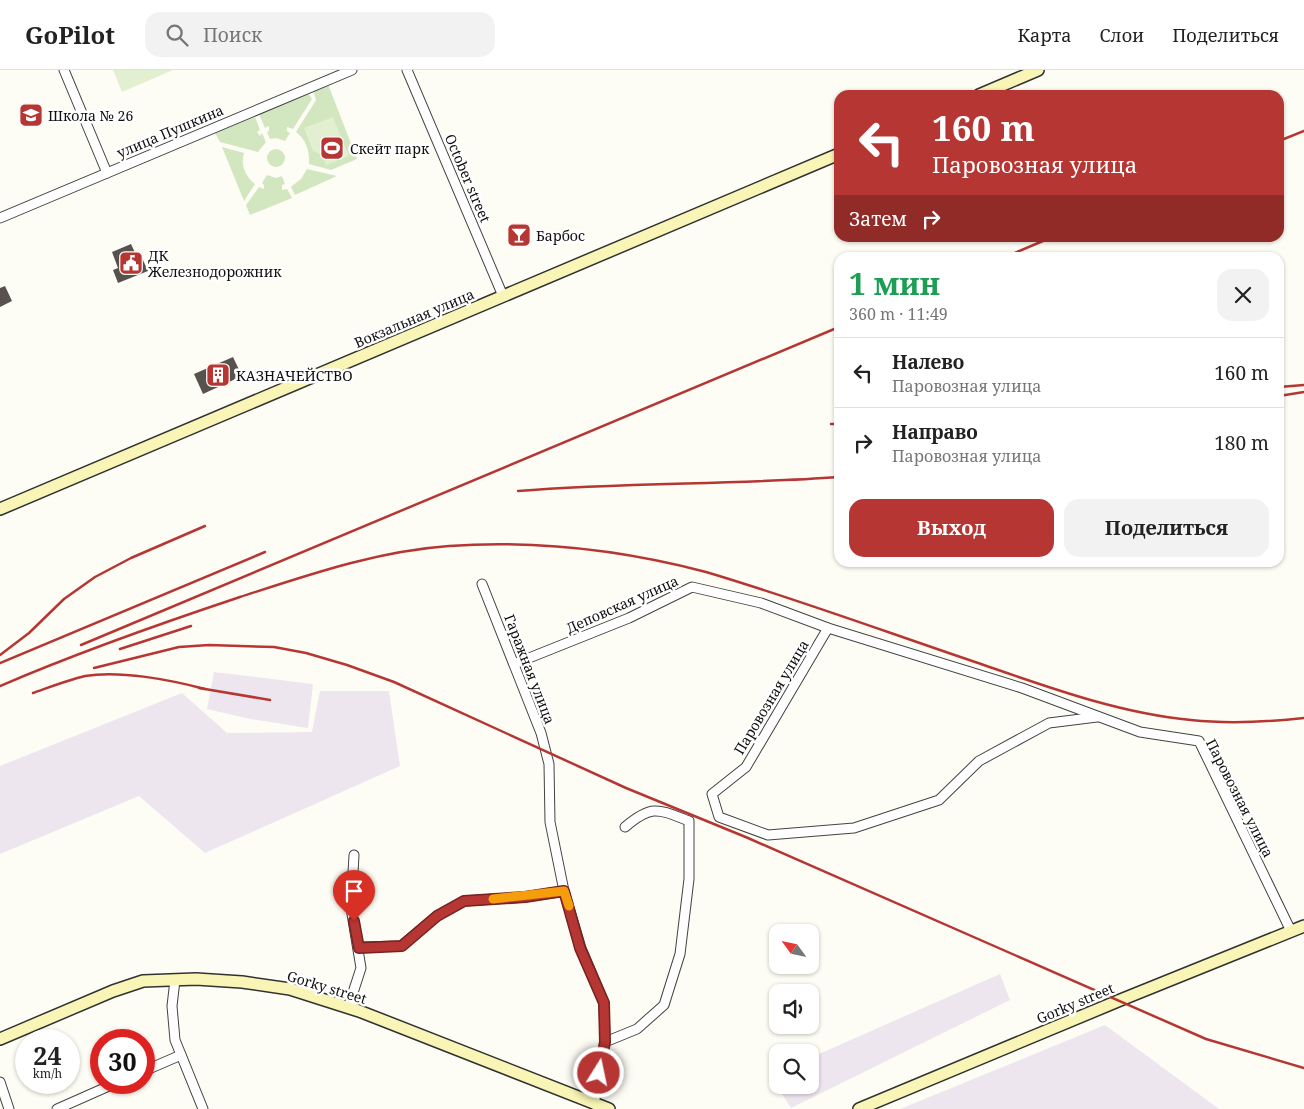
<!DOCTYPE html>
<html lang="ru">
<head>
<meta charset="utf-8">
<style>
  body { margin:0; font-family:"Noto Serif",serif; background:#f2f2f2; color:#222; height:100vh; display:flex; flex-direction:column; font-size:19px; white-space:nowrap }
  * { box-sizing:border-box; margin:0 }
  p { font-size:16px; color:#767676 }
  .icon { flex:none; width:28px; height:28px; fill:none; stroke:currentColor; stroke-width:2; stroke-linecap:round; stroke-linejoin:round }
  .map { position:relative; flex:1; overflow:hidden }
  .sheet { position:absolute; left:834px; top:182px; width:450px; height:315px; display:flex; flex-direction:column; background:#fff; border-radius:15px; box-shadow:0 1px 4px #0004 }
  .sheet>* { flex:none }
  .top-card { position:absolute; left:834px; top:20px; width:450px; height:152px; border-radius:15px; box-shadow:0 1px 4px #0004; background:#b63633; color:#fff; overflow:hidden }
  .needle { width:32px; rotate:303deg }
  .controls { position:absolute; left:769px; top:854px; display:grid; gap:10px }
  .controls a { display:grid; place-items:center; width:50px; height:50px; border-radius:10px; background:#fff; box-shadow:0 1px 4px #0004; font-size:25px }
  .speed { position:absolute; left:15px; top:959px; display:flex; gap:10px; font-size:25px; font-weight:700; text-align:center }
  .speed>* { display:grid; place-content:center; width:65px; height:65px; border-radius:50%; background:#fff; box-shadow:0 1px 4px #0004; line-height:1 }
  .speed small { font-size:12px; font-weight:400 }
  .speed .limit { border:8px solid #d22; background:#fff; color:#111 }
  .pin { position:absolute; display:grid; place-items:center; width:42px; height:42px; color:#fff; margin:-51px -21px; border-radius:50% 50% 50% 0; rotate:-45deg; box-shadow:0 0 5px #0007 }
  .pin .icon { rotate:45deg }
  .me { position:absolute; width:55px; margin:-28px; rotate:10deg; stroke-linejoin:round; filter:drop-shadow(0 0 4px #0008) }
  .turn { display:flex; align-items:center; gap:18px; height:105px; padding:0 15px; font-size:22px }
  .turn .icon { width:65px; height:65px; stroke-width:2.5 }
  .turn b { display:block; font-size:35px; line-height:42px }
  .then { display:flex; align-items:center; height:48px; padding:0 15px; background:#0003; gap:10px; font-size:19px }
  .round { display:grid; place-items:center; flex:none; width:52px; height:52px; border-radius:15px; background:#f2f2f2 }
  .head { display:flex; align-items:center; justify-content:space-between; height:85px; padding:0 15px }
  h1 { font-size:30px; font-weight:700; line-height:38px; color:#1e9e55 }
  .primary-button { display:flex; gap:10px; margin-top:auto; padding:10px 15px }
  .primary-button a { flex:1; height:58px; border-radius:15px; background:#b63633; color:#fff; font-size:20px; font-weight:700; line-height:58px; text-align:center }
  .primary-button a+a { background:#f2f2f2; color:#222 }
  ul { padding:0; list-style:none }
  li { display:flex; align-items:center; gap:15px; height:70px; padding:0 15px; border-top:1px solid #e0e0e0 }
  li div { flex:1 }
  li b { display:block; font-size:19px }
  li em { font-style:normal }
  header { display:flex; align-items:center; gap:30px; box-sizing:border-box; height:70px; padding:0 25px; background:#fff; border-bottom:1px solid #e0e0e0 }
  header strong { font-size:24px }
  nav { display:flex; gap:28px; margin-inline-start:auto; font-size:18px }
  .search { width:350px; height:45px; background:#f2f2f2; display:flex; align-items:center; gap:12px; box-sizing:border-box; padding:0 18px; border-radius:15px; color:#767676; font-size:19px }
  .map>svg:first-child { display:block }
  .industrial { fill:#ede6ee }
  .green { fill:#d2e7c0 }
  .pitch { fill:#e2efd1 }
  .building { fill:#58524e }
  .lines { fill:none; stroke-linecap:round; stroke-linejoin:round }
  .street-casing { stroke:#434343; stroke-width:11 }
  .secondary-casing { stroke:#323232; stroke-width:14 }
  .street { stroke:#fff; stroke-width:9 }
  .secondary { stroke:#f8f5b6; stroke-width:11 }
  .rail { stroke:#b63633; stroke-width:2.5 }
  .route-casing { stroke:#762321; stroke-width:12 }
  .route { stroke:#b63633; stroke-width:9 }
  .slow { stroke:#f59e0b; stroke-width:9 }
  .labels { text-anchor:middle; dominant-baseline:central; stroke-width:5; stroke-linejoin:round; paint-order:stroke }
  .poi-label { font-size:14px; fill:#101010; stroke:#fff; text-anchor:start }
  .street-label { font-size:14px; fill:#101010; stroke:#fff }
</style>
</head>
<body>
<header>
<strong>GoPilot</strong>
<div class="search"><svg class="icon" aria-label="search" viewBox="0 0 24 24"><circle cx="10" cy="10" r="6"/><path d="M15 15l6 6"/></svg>Поиск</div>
<nav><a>Карта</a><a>Слои</a><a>Поделиться</a></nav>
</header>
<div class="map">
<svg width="1304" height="1039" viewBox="0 0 1304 1039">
  <rect width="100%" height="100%" fill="#fefdf5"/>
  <g class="industrial">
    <path d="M214,602l99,12 -5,44 -58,-9 -43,-10z"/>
    <path d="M320,621h69l11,75 -195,87 -66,-57 -139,58v-88l182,-73 45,40 85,-1z"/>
    <path d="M1000,904l10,26 -219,108 -21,-33 7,-3 1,13h32v-27z"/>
    <path d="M1105,955l114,84h-319z"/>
  </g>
  <g class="green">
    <path d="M328,14l29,75 -26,11 -22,-6c1,-12 -3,-25 -13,-32l20,-32 -3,-10z"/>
    <path d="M308,23l4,6 -19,30 -6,-2v4l3,2 -5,8 -9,-3 -6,1 -3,-7 2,-1v-5l-4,2 -6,-14z"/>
    <path d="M255,47l5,13 -3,2 3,4 2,-3 4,9 -8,10 -38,-10 -5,-9z"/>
    <path d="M222,77l22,6c-4,12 2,24 11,31l-11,17z"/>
    <circle cx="276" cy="88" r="9"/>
    <path d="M307,99l30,7 -42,19 -4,-8 10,-8z"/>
    <path d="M267,105l9,3 6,-2 3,8 -3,1v5l5,-1 5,9 -42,17 -4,-10 13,-18 5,2v-4l-2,-2z"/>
  </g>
  <g class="pitch">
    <path d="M113,0h60l-51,22z"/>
    <path d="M333,47l16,39 -23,9 -4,-10 -9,-4 -9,-23z"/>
  </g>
  <g class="building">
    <path d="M131,174l7,15 4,-1 6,13 -30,12 -5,-13 5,-2 -6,-16z"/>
    <path d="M5,216l7,15 -12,6v-19z"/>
    <path d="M233,287l9,19 -39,18 -9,-20z"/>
  </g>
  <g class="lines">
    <g class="street-casing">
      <g id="street">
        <path d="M64,0l43,103"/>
        <path d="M407,0l96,226"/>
        <path d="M0,148l352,-148"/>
        <path d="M482,514l59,149 8,31 1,58 14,69 17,57 23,55 1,39 -11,62"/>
        <path d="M828,558l-82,139 -34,27 7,23 49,18 86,-7 85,-28 40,-39 70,-38 48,-6"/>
        <path d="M514,594l115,-46 63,-31 69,16 67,25 194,60 118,44 59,9 90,186v5"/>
        <path d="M359,877l42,-1 36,-30 27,-15 61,-4 39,-6"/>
        <path d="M175,910l-3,26 3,34 28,69"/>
        <path d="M348,938l13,-40 -10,-60 3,-53"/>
        <path d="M605,972l32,-13 27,-24 16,-51 9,-75v-58c-31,-12 -37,-17 -64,6"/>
        <path d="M144,1001l37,-16"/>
        <path d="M0,1012l9,27"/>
        <path d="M57,1039l61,-27"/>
      </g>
    </g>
    <g class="secondary-casing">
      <g id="secondary">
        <path d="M979,25l59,-25"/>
        <path d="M0,439l839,-355"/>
        <path d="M0,969l113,-48 30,-10 53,-2 46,3 48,7 69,22 250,98"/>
        <path d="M859,1039l259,-108 186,-75"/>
      </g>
    </g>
    <use href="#street" class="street"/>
    <use href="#secondary" class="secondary"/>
    <g class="rail">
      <path d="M1279,71l25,-10"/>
      <path d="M1003,188l47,-20"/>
      <path d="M1279,317l25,-2"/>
      <path d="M1279,326l25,-4"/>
      <path d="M831,354h8"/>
      <path d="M518,421c107,-9 214,-6 321,-14"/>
      <path d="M81,575l758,-318"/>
      <path d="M120,579l71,-23"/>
      <path d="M0,585l29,-22 35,-34 31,-22 36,-19 74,-32"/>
      <path d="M0,593l265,-111"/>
      <path d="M94,598l85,-21 30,-2 65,2 32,6 41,12 47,17 232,106 122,50 458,201 98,29"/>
      <path d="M0,616c79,-34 159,-62 240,-89 68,-22 137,-46 209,-51 87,-6 173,4 257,26 91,27 180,60 269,90 70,24 142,51 216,58 37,4 76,2 113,-2"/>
      <path d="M199,618l71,12"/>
      <path d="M33,623c17,-6 35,-13 52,-17 35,-6 86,4 120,13"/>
    </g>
  </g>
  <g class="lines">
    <g class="route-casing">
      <path id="route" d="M354,851l5,27 43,-2 35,-30 27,-15 61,-4 39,-6 16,57 24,55 1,39 -6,31"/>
    </g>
    <use href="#route" class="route"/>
    <path class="slow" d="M493,829l71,-8 5,15"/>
  </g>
  <defs>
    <g id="school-square" transform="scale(1.25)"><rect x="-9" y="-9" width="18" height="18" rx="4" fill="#b63633" stroke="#fff"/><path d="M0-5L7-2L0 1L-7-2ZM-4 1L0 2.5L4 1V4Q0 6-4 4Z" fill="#fff"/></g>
    <g id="stadium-square" transform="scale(1.25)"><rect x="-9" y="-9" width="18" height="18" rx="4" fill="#b63633" stroke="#fff"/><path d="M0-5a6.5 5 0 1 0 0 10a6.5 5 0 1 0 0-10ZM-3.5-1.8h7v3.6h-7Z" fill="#fff"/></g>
    <g id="bar-square" transform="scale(1.25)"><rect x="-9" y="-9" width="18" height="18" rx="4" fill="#b63633" stroke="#fff"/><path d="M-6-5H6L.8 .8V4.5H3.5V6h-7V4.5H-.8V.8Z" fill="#fff"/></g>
    <g id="civic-square" transform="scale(1.25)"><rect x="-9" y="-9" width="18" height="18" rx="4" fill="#b63633" stroke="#fff"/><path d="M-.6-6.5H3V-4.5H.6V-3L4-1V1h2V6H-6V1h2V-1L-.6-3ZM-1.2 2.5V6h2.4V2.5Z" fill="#fff"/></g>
    <g id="building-square" transform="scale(1.25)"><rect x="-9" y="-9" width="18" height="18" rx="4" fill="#b63633" stroke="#fff"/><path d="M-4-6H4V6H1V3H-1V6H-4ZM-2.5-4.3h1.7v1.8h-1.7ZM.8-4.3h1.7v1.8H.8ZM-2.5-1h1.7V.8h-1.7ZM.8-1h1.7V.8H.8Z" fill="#fff"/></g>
  </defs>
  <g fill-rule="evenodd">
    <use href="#school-square" x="31" y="45"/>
    <use href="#stadium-square" x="332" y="78"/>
    <use href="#bar-square" x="519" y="165"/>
    <use href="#civic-square" x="131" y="193"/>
    <use href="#building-square" x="218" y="305"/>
  </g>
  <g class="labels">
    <g class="poi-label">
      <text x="48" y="45">Школа № 26</text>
      <text x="350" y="78">Скейт парк</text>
      <text x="536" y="165">Барбос</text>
      <text x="148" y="185">ДК<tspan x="148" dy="16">Железнодорожник</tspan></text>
      <text x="236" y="305">КАЗНАЧЕЙСТВО</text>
    </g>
    <g class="street-label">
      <text transform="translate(170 61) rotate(-23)">улица Пушкина</text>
      <text transform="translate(468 108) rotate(67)">October street</text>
      <text transform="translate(414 248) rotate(-23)">Вокзальная улица</text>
      <text transform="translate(622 534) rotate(-24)">Деповская улица</text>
      <text transform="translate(530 599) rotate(69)">Гаражная улица</text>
      <text transform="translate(771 627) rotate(-59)">Паровозная улица</text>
      <text transform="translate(1240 728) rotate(63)">Паровозная улица</text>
      <text transform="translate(327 917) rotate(17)">Gorky street</text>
      <text transform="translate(1075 933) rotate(-23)">Gorky street</text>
    </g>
  </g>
</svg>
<div class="controls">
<a><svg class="needle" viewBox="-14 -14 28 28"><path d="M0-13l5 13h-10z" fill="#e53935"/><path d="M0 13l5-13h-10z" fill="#767676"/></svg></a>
<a><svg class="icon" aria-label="sound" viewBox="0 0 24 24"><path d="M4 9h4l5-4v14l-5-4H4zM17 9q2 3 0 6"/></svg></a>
<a><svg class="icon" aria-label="search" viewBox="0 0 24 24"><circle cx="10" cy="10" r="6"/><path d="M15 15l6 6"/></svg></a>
</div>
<div class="speed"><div>24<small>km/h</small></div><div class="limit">30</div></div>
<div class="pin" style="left:354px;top:851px;background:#d93025"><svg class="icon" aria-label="arrive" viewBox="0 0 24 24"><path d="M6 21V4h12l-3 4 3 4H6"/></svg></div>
<svg class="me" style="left:599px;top:1003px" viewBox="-20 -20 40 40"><circle r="17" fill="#b63633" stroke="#fff" stroke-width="3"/><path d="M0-11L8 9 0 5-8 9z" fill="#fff"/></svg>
<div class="top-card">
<div class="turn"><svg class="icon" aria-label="left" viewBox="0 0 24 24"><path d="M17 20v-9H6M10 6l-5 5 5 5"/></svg><div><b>160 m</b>Паровозная улица</div></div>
<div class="then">Затем<svg class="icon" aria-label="right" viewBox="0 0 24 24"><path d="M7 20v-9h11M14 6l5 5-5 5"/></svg></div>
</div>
<section class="sheet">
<div class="head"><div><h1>1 мин</h1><p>360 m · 11:49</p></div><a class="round"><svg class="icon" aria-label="close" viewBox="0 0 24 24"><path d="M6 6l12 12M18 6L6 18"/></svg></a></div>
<ul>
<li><svg class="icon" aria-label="left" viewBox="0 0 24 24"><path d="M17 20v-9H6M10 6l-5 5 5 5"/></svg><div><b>Налево</b><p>Паровозная улица</p></div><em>160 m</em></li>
<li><svg class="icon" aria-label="right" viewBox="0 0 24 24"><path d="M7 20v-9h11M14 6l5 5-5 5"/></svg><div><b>Направо</b><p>Паровозная улица</p></div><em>180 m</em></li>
</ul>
<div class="primary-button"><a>Выход</a><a>Поделиться</a></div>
</section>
</div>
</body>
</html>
